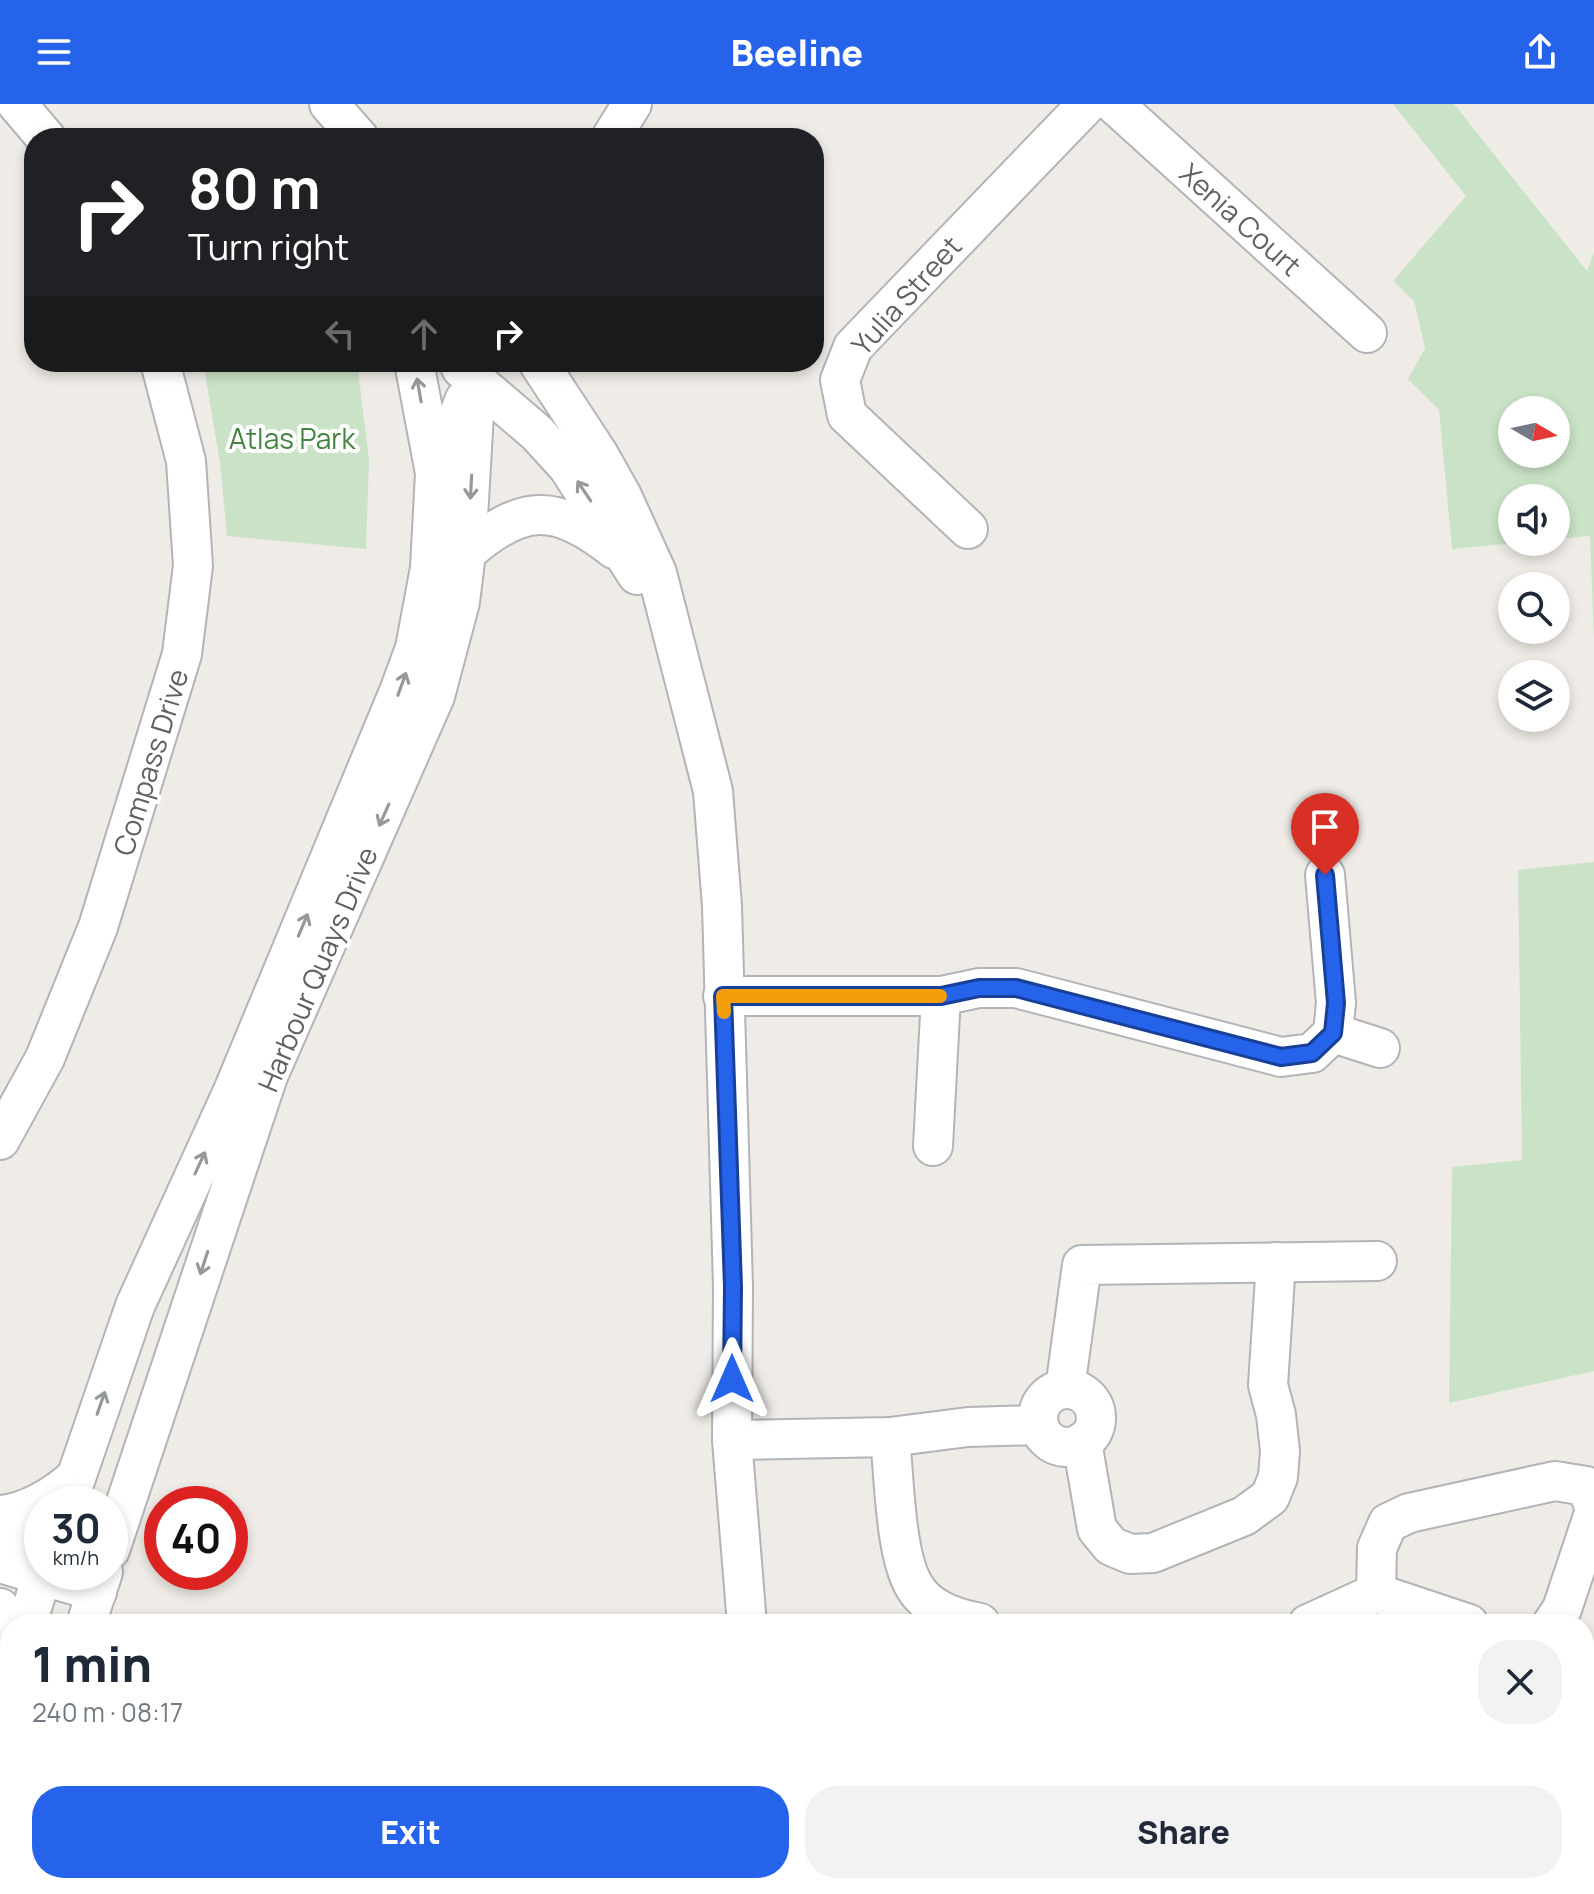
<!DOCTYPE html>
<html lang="en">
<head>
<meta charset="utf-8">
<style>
  body { margin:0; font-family:Manrope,sans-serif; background:#f2f2f3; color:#1f2937; height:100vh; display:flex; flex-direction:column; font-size:30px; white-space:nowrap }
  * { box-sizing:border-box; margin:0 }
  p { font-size:26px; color:#747a83 }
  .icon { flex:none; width:44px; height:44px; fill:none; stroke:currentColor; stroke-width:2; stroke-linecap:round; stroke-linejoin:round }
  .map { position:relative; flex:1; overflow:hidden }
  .sheet { position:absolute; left:0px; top:1510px; width:1594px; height:280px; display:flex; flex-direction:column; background:#fff; border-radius:32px 32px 0 0; box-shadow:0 4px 12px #0003 }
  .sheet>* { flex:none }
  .top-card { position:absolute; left:24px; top:24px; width:800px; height:244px; border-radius:32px; box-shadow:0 4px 12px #0003; background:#202124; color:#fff; overflow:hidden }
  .needle { width:52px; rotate:99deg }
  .controls { position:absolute; left:1498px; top:292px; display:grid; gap:16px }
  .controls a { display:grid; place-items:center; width:72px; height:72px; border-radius:50%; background:#fff; box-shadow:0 4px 12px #0003; font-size:40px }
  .speed { position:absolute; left:24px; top:1382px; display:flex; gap:16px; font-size:40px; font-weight:700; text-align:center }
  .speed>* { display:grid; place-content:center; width:104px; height:104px; border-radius:50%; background:#fff; box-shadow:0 4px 12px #0003; line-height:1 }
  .speed small { font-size:20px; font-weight:400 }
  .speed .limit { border:12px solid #d22; background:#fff; color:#111 }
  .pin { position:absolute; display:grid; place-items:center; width:68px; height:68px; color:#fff; margin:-82px -34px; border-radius:50% 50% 50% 0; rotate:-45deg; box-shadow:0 0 8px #0007 }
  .pin .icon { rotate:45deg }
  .me { position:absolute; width:88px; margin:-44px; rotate:0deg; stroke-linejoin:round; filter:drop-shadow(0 0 6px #0008) }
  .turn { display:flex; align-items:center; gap:28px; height:168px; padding:0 32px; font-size:36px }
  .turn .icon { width:104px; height:104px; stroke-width:2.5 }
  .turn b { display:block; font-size:56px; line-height:68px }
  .lanes { display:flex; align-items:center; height:76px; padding:0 32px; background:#0003; justify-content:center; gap:40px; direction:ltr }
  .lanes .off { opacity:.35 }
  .round { display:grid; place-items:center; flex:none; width:84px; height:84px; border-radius:32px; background:#f2f2f3 }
  .head { display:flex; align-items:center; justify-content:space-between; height:136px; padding:0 32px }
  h1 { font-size:48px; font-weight:800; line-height:60px }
  .action { display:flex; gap:16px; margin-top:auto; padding:16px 32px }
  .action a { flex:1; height:92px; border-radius:32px; background:#2563eb; color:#fff; font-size:32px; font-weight:800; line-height:92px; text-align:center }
  .action a+a { background:#f2f2f3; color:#1f2937 }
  header { display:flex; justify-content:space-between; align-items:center; height:104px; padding:0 32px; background:#2563eb; color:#fff; font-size:36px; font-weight:800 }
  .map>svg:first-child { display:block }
  .green { fill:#cae3c6; fill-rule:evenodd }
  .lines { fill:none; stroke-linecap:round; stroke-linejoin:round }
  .minor-casing { stroke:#b2b4b7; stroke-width:42 }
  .minor { stroke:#fff; stroke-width:38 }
  .oneway { stroke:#96999b }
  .route-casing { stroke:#184099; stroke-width:20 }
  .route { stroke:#2563eb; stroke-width:14 }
  .slow { stroke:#f59e0b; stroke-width:14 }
  .labels { text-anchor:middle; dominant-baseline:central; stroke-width:8; stroke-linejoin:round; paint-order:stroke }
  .street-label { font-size:28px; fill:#5e6265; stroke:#fff }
  .park-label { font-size:28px; fill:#448340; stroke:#fff }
</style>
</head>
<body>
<header><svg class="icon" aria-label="menu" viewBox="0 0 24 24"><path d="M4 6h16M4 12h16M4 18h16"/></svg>Beeline<svg class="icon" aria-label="share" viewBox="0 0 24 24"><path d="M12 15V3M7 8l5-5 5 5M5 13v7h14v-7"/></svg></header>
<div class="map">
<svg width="1594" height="1790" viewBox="0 0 1594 1790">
  <rect width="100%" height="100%" fill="#efece7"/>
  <g class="green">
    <path d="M1393,0h61l133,167 7,-19v391l-4,-107 -34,3v-41h-44v44h15l-75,7 -13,-139 -31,-31 17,-31 -11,-47 -21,-20 73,-85zM1512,306h44v44h-44z"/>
    <path d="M203,258h154l12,98 -3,89 -139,-13 -7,-74z"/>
    <path d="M1594,758v509l-145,32 3,-236 70,-7 -4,-290z"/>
  </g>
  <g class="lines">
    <g class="minor-casing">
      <g id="minor">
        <path d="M17,0l29,34"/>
        <path d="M329,0l30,34"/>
        <path d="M1114,0l253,229"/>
        <path d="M611,34l21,-34"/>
        <path d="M414,258l21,111"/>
        <path d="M538,258l61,93 23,41 35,77 56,218 9,115 11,381 -1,153 15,184"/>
        <path d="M461,264l76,65 31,34 69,108"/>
        <path d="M968,425l-121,-114 -7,-35 13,-33 234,-243"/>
        <path d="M466,449c56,-50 90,-50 148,-4"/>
        <path d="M723,892h218l38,-8h37l265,69 31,-4 21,-20 3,-30 -11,-128"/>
        <path d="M1333,929l47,15"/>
        <path d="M0,1036l45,-82 53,-131 84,-273 11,-88 -7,-105 -26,-99"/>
        <path d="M933,1042l8,-150"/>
        <path d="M1065,1285l17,-124 295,-4"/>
        <circle cx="1067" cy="1314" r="29"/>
        <path d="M890,1333c4,39 5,115 23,147 13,25 41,34 67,39"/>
        <path d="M732,1336l158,-3 78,-10 71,-2"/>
        <path d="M1082,1338l15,87 14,17 19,8 23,-1 91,-37 26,-19 8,-20 2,-26 -4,-36 -8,-30 8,-123"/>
        <path d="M67,1400l68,-198 98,-215 167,-402 15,-41 15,-80 5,-95 30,-74"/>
        <path d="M0,1411c28,-2 56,-20 76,-38"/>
        <path d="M0,1428l42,16"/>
        <path d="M110,1446l158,-474 167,-380 25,-94 6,-49 8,-140 -1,-32 -8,-19"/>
        <path d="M0,1459l97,29"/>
        <path d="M1376,1489l1,-45 11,-25 21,-10 146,-32 31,5 8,20"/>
        <path d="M0,1504l6,29v55"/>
        <path d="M27,1520l16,-52"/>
        <path d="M86,1520l17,-52"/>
        <path d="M1308,1520l68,-31 93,31"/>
        <path d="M1552,1520l10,-15 32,-96"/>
        <path d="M0,1776l10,-30"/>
        <path d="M887,1780l8,10"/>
        <path d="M406,1790l16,-10"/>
        <path d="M1010,1790l10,-10"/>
      </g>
    </g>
    <use href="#minor" class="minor"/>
  </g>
  <defs><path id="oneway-shaft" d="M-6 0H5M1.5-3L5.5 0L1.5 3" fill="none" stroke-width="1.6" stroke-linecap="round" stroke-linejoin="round" transform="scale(2)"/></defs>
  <g class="oneway">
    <use href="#oneway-shaft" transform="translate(419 286) rotate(-100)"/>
    <use href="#oneway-shaft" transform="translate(471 383) rotate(93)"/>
    <use href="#oneway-shaft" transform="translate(584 387) rotate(-124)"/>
    <use href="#oneway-shaft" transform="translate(402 580) rotate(-70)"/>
    <use href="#oneway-shaft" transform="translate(384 711) rotate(114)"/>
    <use href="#oneway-shaft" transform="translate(303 821) rotate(-67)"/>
    <use href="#oneway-shaft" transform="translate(200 1059) rotate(-65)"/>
    <use href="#oneway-shaft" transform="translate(204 1159) rotate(108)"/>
    <use href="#oneway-shaft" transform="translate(101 1299) rotate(-71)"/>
  </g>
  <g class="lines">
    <g class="route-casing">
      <path id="route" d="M732,1275l1,-92 -10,-291h218l38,-8h37l265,69 31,-4 21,-20 3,-30 -11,-128"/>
    </g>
    <use href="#route" class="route"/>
    <path class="slow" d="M724,908l-1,-16h217"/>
  </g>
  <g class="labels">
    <g class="street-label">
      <text transform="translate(1241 115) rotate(42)">Xenia Court</text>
      <text transform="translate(906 191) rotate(-48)">Yulia Street</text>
      <text transform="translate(150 658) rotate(-73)">Compass Drive</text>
      <text transform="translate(317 865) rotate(-67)">Harbour Quays Drive</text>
    </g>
    <g class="park-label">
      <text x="292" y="334">Atlas Park</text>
    </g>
  </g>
</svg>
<div class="controls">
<a><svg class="needle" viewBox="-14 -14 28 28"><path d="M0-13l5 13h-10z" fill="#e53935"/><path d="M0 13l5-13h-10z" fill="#747a83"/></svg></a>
<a><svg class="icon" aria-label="sound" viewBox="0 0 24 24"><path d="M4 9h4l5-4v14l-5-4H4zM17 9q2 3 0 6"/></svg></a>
<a><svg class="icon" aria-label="search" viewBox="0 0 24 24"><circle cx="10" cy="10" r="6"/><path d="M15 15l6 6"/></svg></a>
<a><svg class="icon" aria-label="layers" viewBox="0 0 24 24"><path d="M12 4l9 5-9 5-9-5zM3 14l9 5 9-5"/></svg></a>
</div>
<div class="speed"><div>30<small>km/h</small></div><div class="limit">40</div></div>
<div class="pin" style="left:1325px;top:771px;background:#d93025"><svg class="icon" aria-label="arrive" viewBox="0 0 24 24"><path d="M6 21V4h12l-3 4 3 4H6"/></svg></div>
<svg class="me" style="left:732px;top:1275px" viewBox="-20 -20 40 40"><path d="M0-17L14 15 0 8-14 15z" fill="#2563eb" stroke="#fff" stroke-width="4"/></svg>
<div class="top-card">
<div class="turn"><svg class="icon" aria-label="right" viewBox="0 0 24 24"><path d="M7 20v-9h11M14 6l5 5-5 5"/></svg><div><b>80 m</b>Turn right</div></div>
<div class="lanes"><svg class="icon off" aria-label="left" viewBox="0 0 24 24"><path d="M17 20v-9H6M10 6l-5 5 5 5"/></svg><svg class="icon off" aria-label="ahead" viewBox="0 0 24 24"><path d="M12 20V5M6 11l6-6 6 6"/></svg><svg class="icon" aria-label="right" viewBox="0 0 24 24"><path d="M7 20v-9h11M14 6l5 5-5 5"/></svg></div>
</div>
<section class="sheet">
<div class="head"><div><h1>1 min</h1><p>240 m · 08:17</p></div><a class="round"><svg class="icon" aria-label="close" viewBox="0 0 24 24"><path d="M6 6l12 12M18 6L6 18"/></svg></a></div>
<div class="action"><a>Exit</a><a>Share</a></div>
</section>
</div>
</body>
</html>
